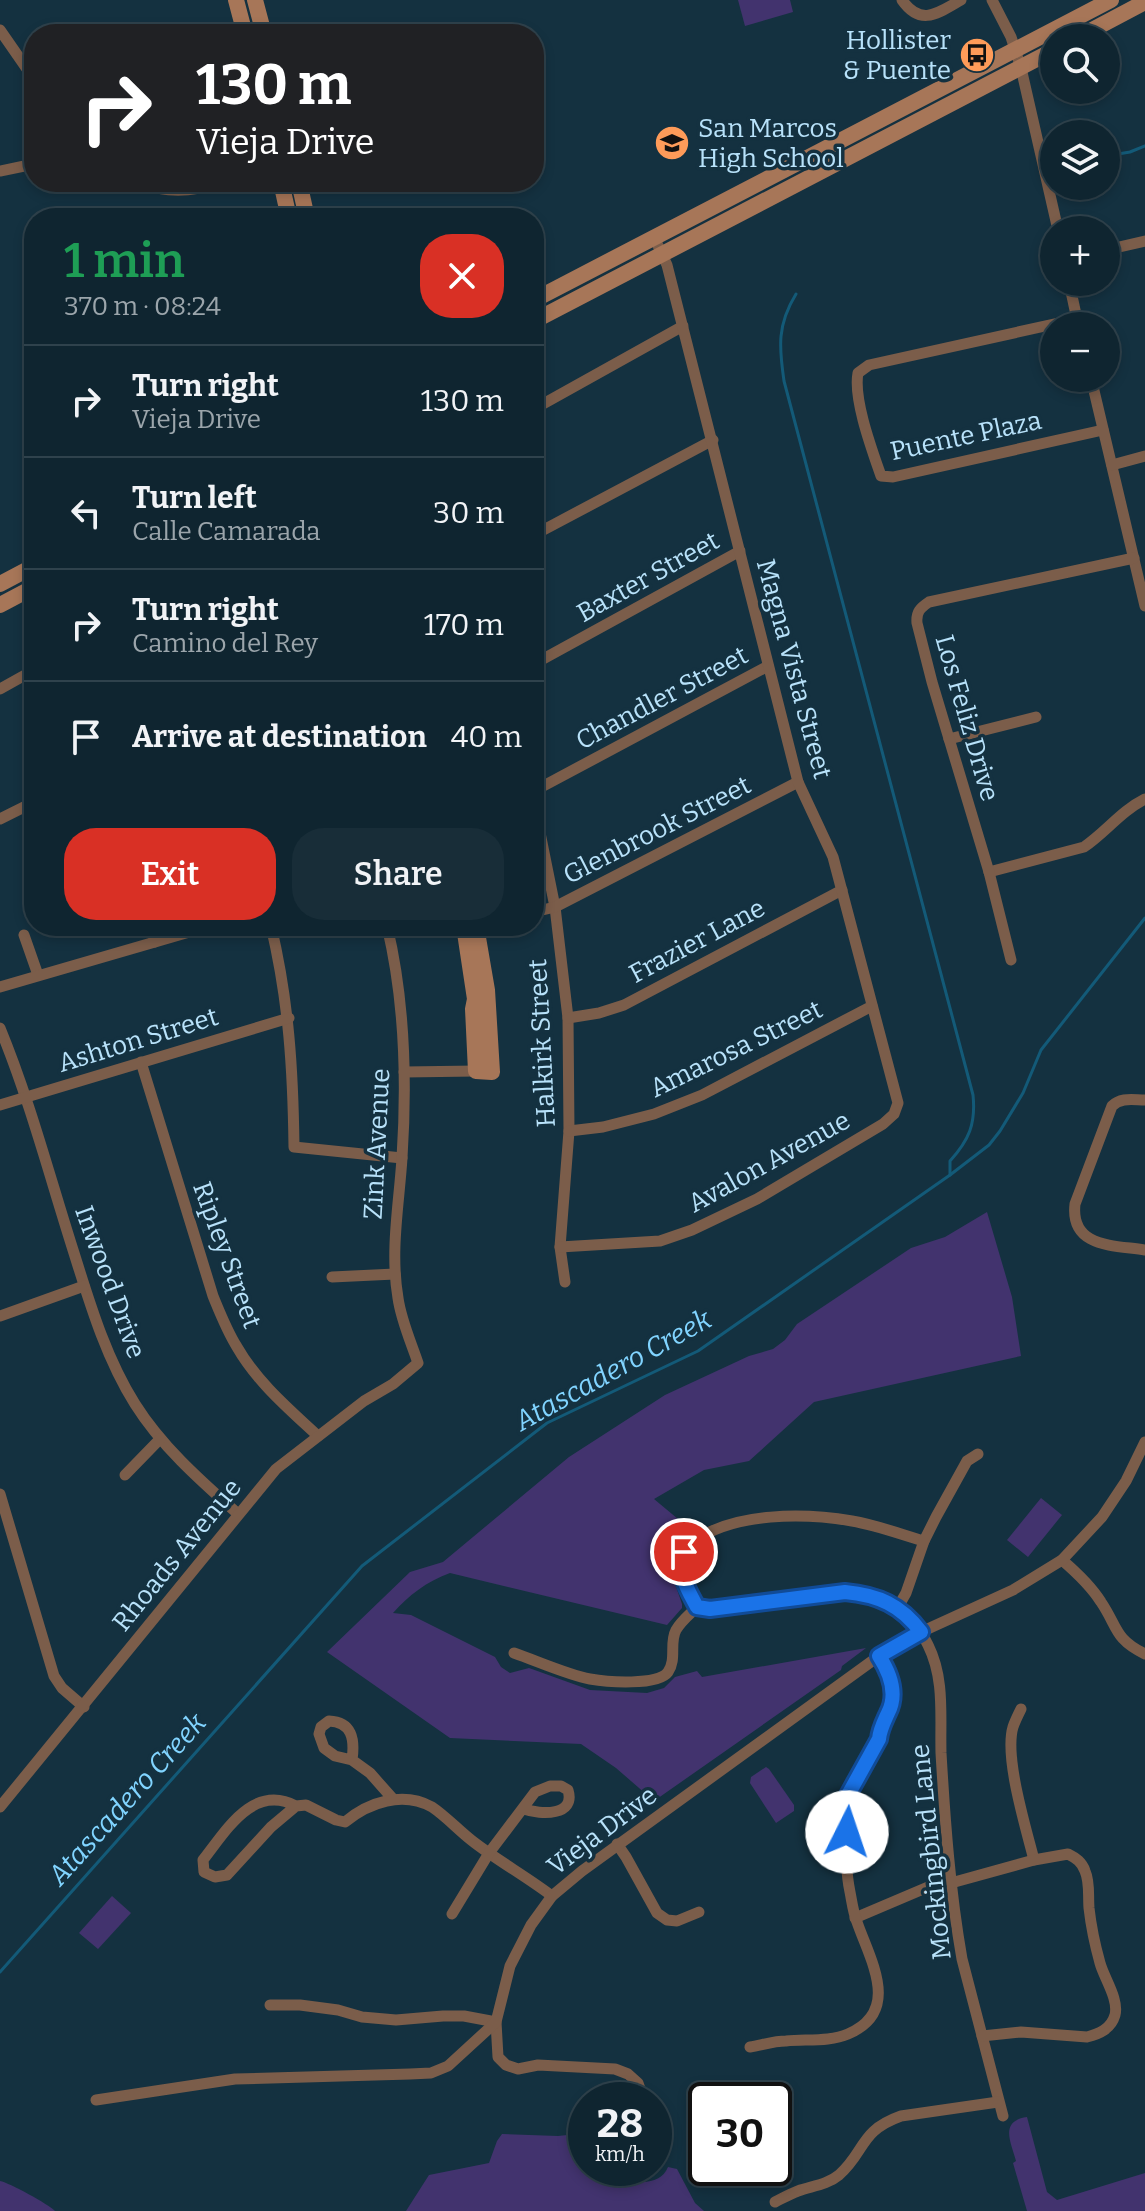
<!DOCTYPE html>
<html lang="en">
<head>
<meta charset="utf-8">
<style>
  body { margin:0; font-family:Bitter,serif; background:#182d38; color:#f1f3f6; height:100vh; display:flex; flex-direction:column; font-size:30px; white-space:nowrap }
  * { box-sizing:border-box; margin:0 }
  p { font-size:26px; color:#9ba5ab }
  .icon { flex:none; width:44px; height:44px; fill:none; stroke:currentColor; stroke-width:2; stroke-linecap:round; stroke-linejoin:round }
  .map { position:relative; flex:1; overflow:hidden }
  .drawer { position:absolute; left:24px; top:208px; width:520px; height:728px; display:flex; flex-direction:column; background:#0f2530; border-radius:32px; box-shadow:0 4px 12px #0003,0 0 0 2px #2f424c }
  .drawer>* { flex:none }
  .top-card { position:absolute; left:24px; top:24px; width:520px; height:168px; border-radius:32px; box-shadow:0 4px 12px #0003,0 0 0 2px #2f424c; background:#202124; color:#fff; overflow:hidden }
  .controls { position:absolute; left:1040px; top:24px; display:grid; gap:16px }
  .controls a { display:grid; place-items:center; width:80px; height:80px; border-radius:50%; background:#0f2530; box-shadow:0 4px 12px #0003,0 0 0 2px #2f424c; font-size:40px }
  .speed { position:absolute; left:568px; top:2082px; display:flex; gap:16px; font-size:40px; font-weight:700; text-align:center }
  .speed>* { display:grid; place-content:center; width:104px; height:104px; border-radius:50%; background:#0f2530; box-shadow:0 4px 12px #0003,0 0 0 2px #2f424c; line-height:1 }
  .speed small { font-size:20px; font-weight:400 }
  .speed .limit { border:4px solid #111; border-radius:12px; background:#fff; color:#111 }
  .pin { position:absolute; display:grid; place-items:center; width:68px; height:68px; color:#fff; margin:-34px; border:4px solid #fff; border-radius:50%; box-shadow:0 2px 8px #0007 }
  .me { position:absolute; width:88px; margin:-44px; rotate:4deg; stroke-linejoin:round; filter:drop-shadow(0 0 6px #0008) }
  .turn { display:flex; align-items:center; gap:28px; height:168px; padding:0 40px; font-size:36px }
  .turn .icon { width:104px; height:104px; stroke-width:2.5 }
  .turn b { display:block; font-size:56px; line-height:68px }
  .round { display:grid; place-items:center; flex:none; width:84px; height:84px; border-radius:32px; background:#182d38 }
  .summary { display:flex; align-items:center; justify-content:space-between; height:136px; padding:0 40px }
  h1 { font-size:48px; font-weight:600; line-height:60px; color:#1e9e55 }
  .cta { display:flex; gap:16px; margin-top:auto; padding:16px 40px }
  .cta a { flex:1; height:92px; border-radius:32px; background:#d93025; color:#fff; font-size:32px; font-weight:600; line-height:92px; text-align:center }
  .cta a+a { background:#182d38; color:#f1f3f6 }
  ul { padding:0; list-style:none }
  li { display:flex; align-items:center; gap:24px; height:112px; padding:0 40px; border-top:2px solid #2f424c }
  li div { flex:1 }
  li b { display:block; font-size:30px }
  li em { font-style:normal }
  .map>svg:first-child { display:block }
  .green { fill:#42336e }
  .lines { fill:none; stroke-linecap:round; stroke-linejoin:round }
  .stream { stroke:#135a78; stroke-width:3 }
  .street { stroke:#7b5d4a; stroke-width:11 }
  .secondary { stroke:#a77658; stroke-width:16 }
  .route-casing { stroke:#114b97; stroke-width:20 }
  .route { stroke:#1a73e8; stroke-width:14 }
  .labels { text-anchor:middle; dominant-baseline:central; stroke-width:7; stroke-linejoin:round; paint-order:stroke }
  .poi-label { font-size:26px; fill:#b8e2fa; stroke:#143140; text-anchor:end }
  .street-label { font-size:26px; fill:#b8e2fa; stroke:#143140 }
  .water-label { font-size:28px; font-style:italic; fill:#81d4ff; stroke:#143140 }
</style>
</head>
<body>
<div class="map">
<svg width="1145" height="2211" viewBox="0 0 1145 2211">
  <rect width="100%" height="100%" fill="#143140"/>
  <g class="green">
    <path d="M738,0h52l3,12 -48,14z"/>
    <path d="M987,1212l25,85 9,59 -207,46 -65,59 -45,9 -50,29 24,20 11,16c-28,26 -17,37 -7,69v4l-15,17 -217,-52c-24,9 -41,22 -57,40l18,2 84,42 6,10 9,6 19,-5 61,22 57,3 17,-5 11,-11 22,-6 5,6 164,-29 -24,18 -1,4 -187,131 -38,-33 -35,-24 -131,-6 -123,-86 83,-80 33,-10 126,-105 96,-62 84,-39 24,-7 12,-9 12,-16 114,-76 34,-11z"/>
    <path d="M1041,1498l21,17 -34,42 -21,-17z"/>
    <path d="M766,1767l3,2 25,36v6l-18,12 -26,-40 1,-6z"/>
    <path d="M112,1896l19,17 -33,36 -19,-16z"/>
    <path d="M1027,2117l20,75 10,8 88,-27v38h-118l-14,-48 3,-2c-5,-19 -17,-40 11,-44z"/>
    <path d="M586,2133v35c6,0 14,-1 20,0 6,2 11,8 17,10 15,6 38,7 45,-11l9,2 18,34 9,8h-298l23,-36 60,-12 8,-22 5,-7 56,2z"/>
    <path d="M0,2181c10,2 48,23 55,30h-55z"/>
  </g>
  <g class="lines">
    <g class="stream">
      <path d="M1106,156l24,-4 15,-6"/>
      <path d="M796,294c-19,31 -17,53 -12,87l189,714c3,29 -4,45 -23,66v14"/>
      <path d="M0,1972l362,-406 185,-143 151,-72 252,-176 39,-30 11,-14 23,-38 18,-43 104,-132"/>
    </g>
    <g class="street">
      <path d="M902,0c19,27 36,13 59,0"/>
      <path d="M992,0l19,37 10,31 37,162"/>
      <path d="M0,30l34,49"/>
      <path d="M0,171l34,-7"/>
      <path d="M130,182c40,11 56,11 97,0"/>
      <path d="M1106,250l39,-9"/>
      <path d="M1069,282l9,42"/>
      <path d="M1077,319l-208,46 -11,8c-5,26 14,77 23,103l12,1 210,-47"/>
      <path d="M1091,378l54,228"/>
      <path d="M534,409l149,-83"/>
      <path d="M1112,465l33,-9"/>
      <path d="M534,535l179,-95"/>
      <path d="M534,664l206,-113"/>
      <path d="M0,689l34,-19"/>
      <path d="M949,739l87,-22"/>
      <path d="M534,791l234,-125"/>
      <path d="M534,803l21,104 13,111 1,113 -9,116 5,35"/>
      <path d="M0,819l34,-17"/>
      <path d="M989,872l95,-25c22,-15 37,-36 61,-48"/>
      <path d="M534,912l21,-5 243,-125"/>
      <path d="M151,926l4,16"/>
      <path d="M271,926c18,76 22,144 23,221l108,11"/>
      <path d="M24,935l14,40"/>
      <path d="M1011,960l-22,-88 -57,-190 -15,-59c-1,-11 3,-15 12,-21l205,-44"/>
      <path d="M0,987l210,-61"/>
      <path d="M568,1018l31,-5 25,-8 218,-115"/>
      <path d="M0,1028c30,73 50,150 74,225 16,51 32,105 61,151 27,43 66,77 103,110"/>
      <path d="M141,1062l72,234c7,17 14,35 24,51 20,35 52,62 81,89"/>
      <path d="M404,1072l72,-1"/>
      <path d="M1145,1100c-12,0 -24,-3 -33,6l-37,98c-5,44 39,41 70,46"/>
      <path d="M0,1105l289,-87"/>
      <path d="M569,1131l34,-4 51,-13 48,-19 170,-89"/>
      <path d="M560,1247l100,-6 32,-11 65,-31 126,-75 11,-10 4,-11 -65,-246 -35,-75 -131,-517 -13,-28"/>
      <path d="M332,1277l63,-3"/>
      <path d="M0,1316l84,-30"/>
      <path d="M125,1475l35,-36"/>
      <path d="M0,1494l54,182 8,12 22,19"/>
      <path d="M1062,1560c14,12 29,26 39,42 17,25 13,37 44,52"/>
      <path d="M697,1607l13,2 135,-17c38,3 66,18 83,53 17,34 12,71 13,108 4,68 9,138 21,206l41,157"/>
      <path d="M697,1607c-7,-13 -19,-32 -17,-47 2,-7 9,-15 15,-19 39,-29 110,-28 157,-20 24,4 48,13 72,20"/>
      <path d="M898,1607l8,-14 18,-52 12,-24 31,-56 11,-7"/>
      <path d="M514,1653c23,8 54,22 76,26 17,3 68,7 78,-7 9,-13 1,-29 8,-42 5,-9 14,-16 21,-23"/>
      <path d="M1021,1709c-3,6 -6,12 -8,18 -9,30 13,101 21,133"/>
      <path d="M352,1760c3,-21 0,-38 -23,-39l-8,6 -2,7 5,14 11,8 17,4 18,13 23,26"/>
      <path d="M296,1806c-43,-23 -70,25 -93,54l1,12 11,5 12,-2 44,-48 25,-21 10,-1 30,15 9,2c24,-20 58,-31 87,-15 15,10 28,25 43,36 25,19 52,34 77,53"/>
      <path d="M0,1807l276,-338 88,-68 29,-17 25,-21c-7,-21 -17,-43 -20,-65 -8,-47 1,-93 4,-140 5,-77 3,-157 -15,-232"/>
      <path d="M617,1844l9,13 31,56 10,7 10,1 22,-9"/>
      <path d="M452,1914l37,-61 46,-61 15,-6h11l7,4c8,26 -27,25 -44,19"/>
      <path d="M855,1918l73,-31 23,-4 83,-23 34,-6c8,4 14,8 17,17 5,11 3,24 4,37 2,18 6,37 11,55 4,15 19,36 15,52 -4,14 -16,19 -28,22l-66,-5 -39,4"/>
      <path d="M270,2005h30l38,5 24,7 34,3 47,-4h21l32,6 2,35 8,8 12,4 20,-4 77,4 13,5 10,9 6,17"/>
      <path d="M750,2047c12,-2 24,-6 36,-6 20,-2 44,1 62,-7 54,-23 22,-74 9,-112 -4,-10 -5,-20 -7,-30 -6,-28 -3,-59 -4,-87l2,-10 31,-56c1,-10 5,-17 9,-26 9,-19 2,-40 -9,-57"/>
      <path d="M96,2100l139,-21 175,-5 21,-1 17,-7 48,-44 14,-56 21,-41 21,-29 30,-25 297,-215 42,-24 92,-42 49,-30 40,-43 24,-36 19,-39"/>
      <path d="M775,2202c8,-4 15,-8 23,-11 14,-5 29,-6 41,-16 27,-24 20,-44 62,-59l97,-14"/>
    </g>
    <g class="secondary">
      <path d="M236,0l9,34"/>
      <path d="M255,0l9,34"/>
      <path d="M1077,38l68,-36"/>
      <path d="M281,182l8,36"/>
      <path d="M299,182l8,36"/>
      <path d="M534,300l577,-300"/>
      <path d="M534,321l520,-271"/>
      <path d="M0,584l34,-18"/>
      <path d="M0,605l34,-18"/>
      <path d="M464,926l11,73 -2,10 3,62 16,1 -5,-82 -11,-64"/>
    </g>
  </g>
  <g class="lines">
    <g class="route-casing">
      <path id="route" d="M684,1552c-9,18 4,38 13,55l13,2 135,-17c33,3 56,13 76,40l-42,24c11,17 19,38 9,57 -4,9 -8,16 -9,26l-31,56 -2,10 1,27"/>
    </g>
    <use href="#route" class="route"/>
  </g>
  <defs>
    <g id="bus-disc" transform="scale(1.8)"><circle r="9.5" fill="#fe9b59" stroke="#143140"/><path d="M-5-6H5V4H4V6H2V4H-2V6H-4V4H-5ZM-3.5-4V0h7V-4ZM-3.5 1.2v1.5H-2V1.2ZM2 1.2v1.5H3.5V1.2Z" fill="#111"/></g>
    <g id="school-disc" transform="scale(1.8)"><circle r="9.5" fill="#fe9b59" stroke="#143140"/><path d="M0-5L7-2L0 1L-7-2ZM-4 1L0 2.5L4 1V4Q0 6-4 4Z" fill="#111"/></g>
  </defs>
  <g fill-rule="evenodd">
    <use href="#bus-disc" x="977" y="55"/>
    <use href="#school-disc" x="672" y="143"/>
  </g>
  <g class="labels">
    <g class="poi-label">
      <text x="951" y="40">Hollister<tspan x="951" dy="30">&amp; Puente</tspan></text>
      <text x="698" y="128" text-anchor="start">San Marcos<tspan x="698" dy="30">High School</tspan></text>
    </g>
    <g class="street-label">
      <text transform="translate(966 436) rotate(-12)">Puente Plaza</text>
      <text transform="translate(648 577) rotate(-29)">Baxter Street</text>
      <text transform="translate(794 669) rotate(75)">Magna Vista Street</text>
      <text transform="translate(662 698) rotate(-28)">Chandler Street</text>
      <text transform="translate(967 718) rotate(74)">Los Feliz Drive</text>
      <text transform="translate(657 830) rotate(-27)">Glenbrook Street</text>
      <text transform="translate(697 941) rotate(-28)">Frazier Lane</text>
      <text transform="translate(138 1040) rotate(-17)">Ashton Street</text>
      <text transform="translate(542 1043) rotate(-93)">Halkirk Street</text>
      <text transform="translate(736 1049) rotate(-26)">Amarosa Street</text>
      <text transform="translate(377 1144) rotate(-87)">Zink Avenue</text>
      <text transform="translate(769 1162) rotate(-29)">Avalon Avenue</text>
      <text transform="translate(227 1255) rotate(70)">Ripley Street</text>
      <text transform="translate(110 1282) rotate(70)">Inwood Drive</text>
      <text transform="translate(177 1555) rotate(-51)">Rhoads Avenue</text>
      <text transform="translate(602 1831) rotate(-37)">Vieja Drive</text>
      <text transform="translate(931 1852) rotate(-96)">Mockingbird Lane</text>
    </g>
    <g class="water-label">
      <text transform="translate(613 1370) rotate(-29)">Atascadero Creek</text>
      <text transform="translate(127 1799) rotate(-48)">Atascadero Creek</text>
    </g>
  </g>
</svg>
<div class="controls">
<a><svg class="icon" aria-label="search" viewBox="0 0 24 24"><circle cx="10" cy="10" r="6"/><path d="M15 15l6 6"/></svg></a>
<a><svg class="icon" aria-label="layers" viewBox="0 0 24 24"><path d="M12 4l9 5-9 5-9-5zM3 14l9 5 9-5"/></svg></a>
<a>+</a>
<a>−</a>
</div>
<div class="speed"><div>28<small>km/h</small></div><div class="limit">30</div></div>
<div class="pin" style="left:684px;top:1552px;background:#d93025"><svg class="icon" aria-label="arrive" viewBox="0 0 24 24"><path d="M6 21V4h12l-3 4 3 4H6"/></svg></div>
<svg class="me" style="left:847px;top:1832px" viewBox="-20 -20 40 40"><circle r="19" fill="#fff"/><path d="M0-13L10 11 0 6-10 11z" fill="#1a73e8"/></svg>
<div class="top-card">
<div class="turn"><svg class="icon" aria-label="right" viewBox="0 0 24 24"><path d="M7 20v-9h11M14 6l5 5-5 5"/></svg><div><b>130 m</b>Vieja Drive</div></div>
</div>
<section class="drawer">
<div class="summary"><div><h1>1 min</h1><p>370 m · 08:24</p></div><a class="round" style="background:#d93025;color:#fff"><svg class="icon" aria-label="close" viewBox="0 0 24 24"><path d="M6 6l12 12M18 6L6 18"/></svg></a></div>
<ul>
<li><svg class="icon" aria-label="right" viewBox="0 0 24 24"><path d="M7 20v-9h11M14 6l5 5-5 5"/></svg><div><b>Turn right</b><p>Vieja Drive</p></div><em>130 m</em></li>
<li><svg class="icon" aria-label="left" viewBox="0 0 24 24"><path d="M17 20v-9H6M10 6l-5 5 5 5"/></svg><div><b>Turn left</b><p>Calle Camarada</p></div><em>30 m</em></li>
<li><svg class="icon" aria-label="right" viewBox="0 0 24 24"><path d="M7 20v-9h11M14 6l5 5-5 5"/></svg><div><b>Turn right</b><p>Camino del Rey</p></div><em>170 m</em></li>
<li><svg class="icon" aria-label="arrive" viewBox="0 0 24 24"><path d="M6 21V4h12l-3 4 3 4H6"/></svg><div><b>Arrive at destination</b></div><em>40 m</em></li>
</ul>
<div class="cta"><a>Exit</a><a>Share</a></div>
</section>
</div>
</body>
</html>
